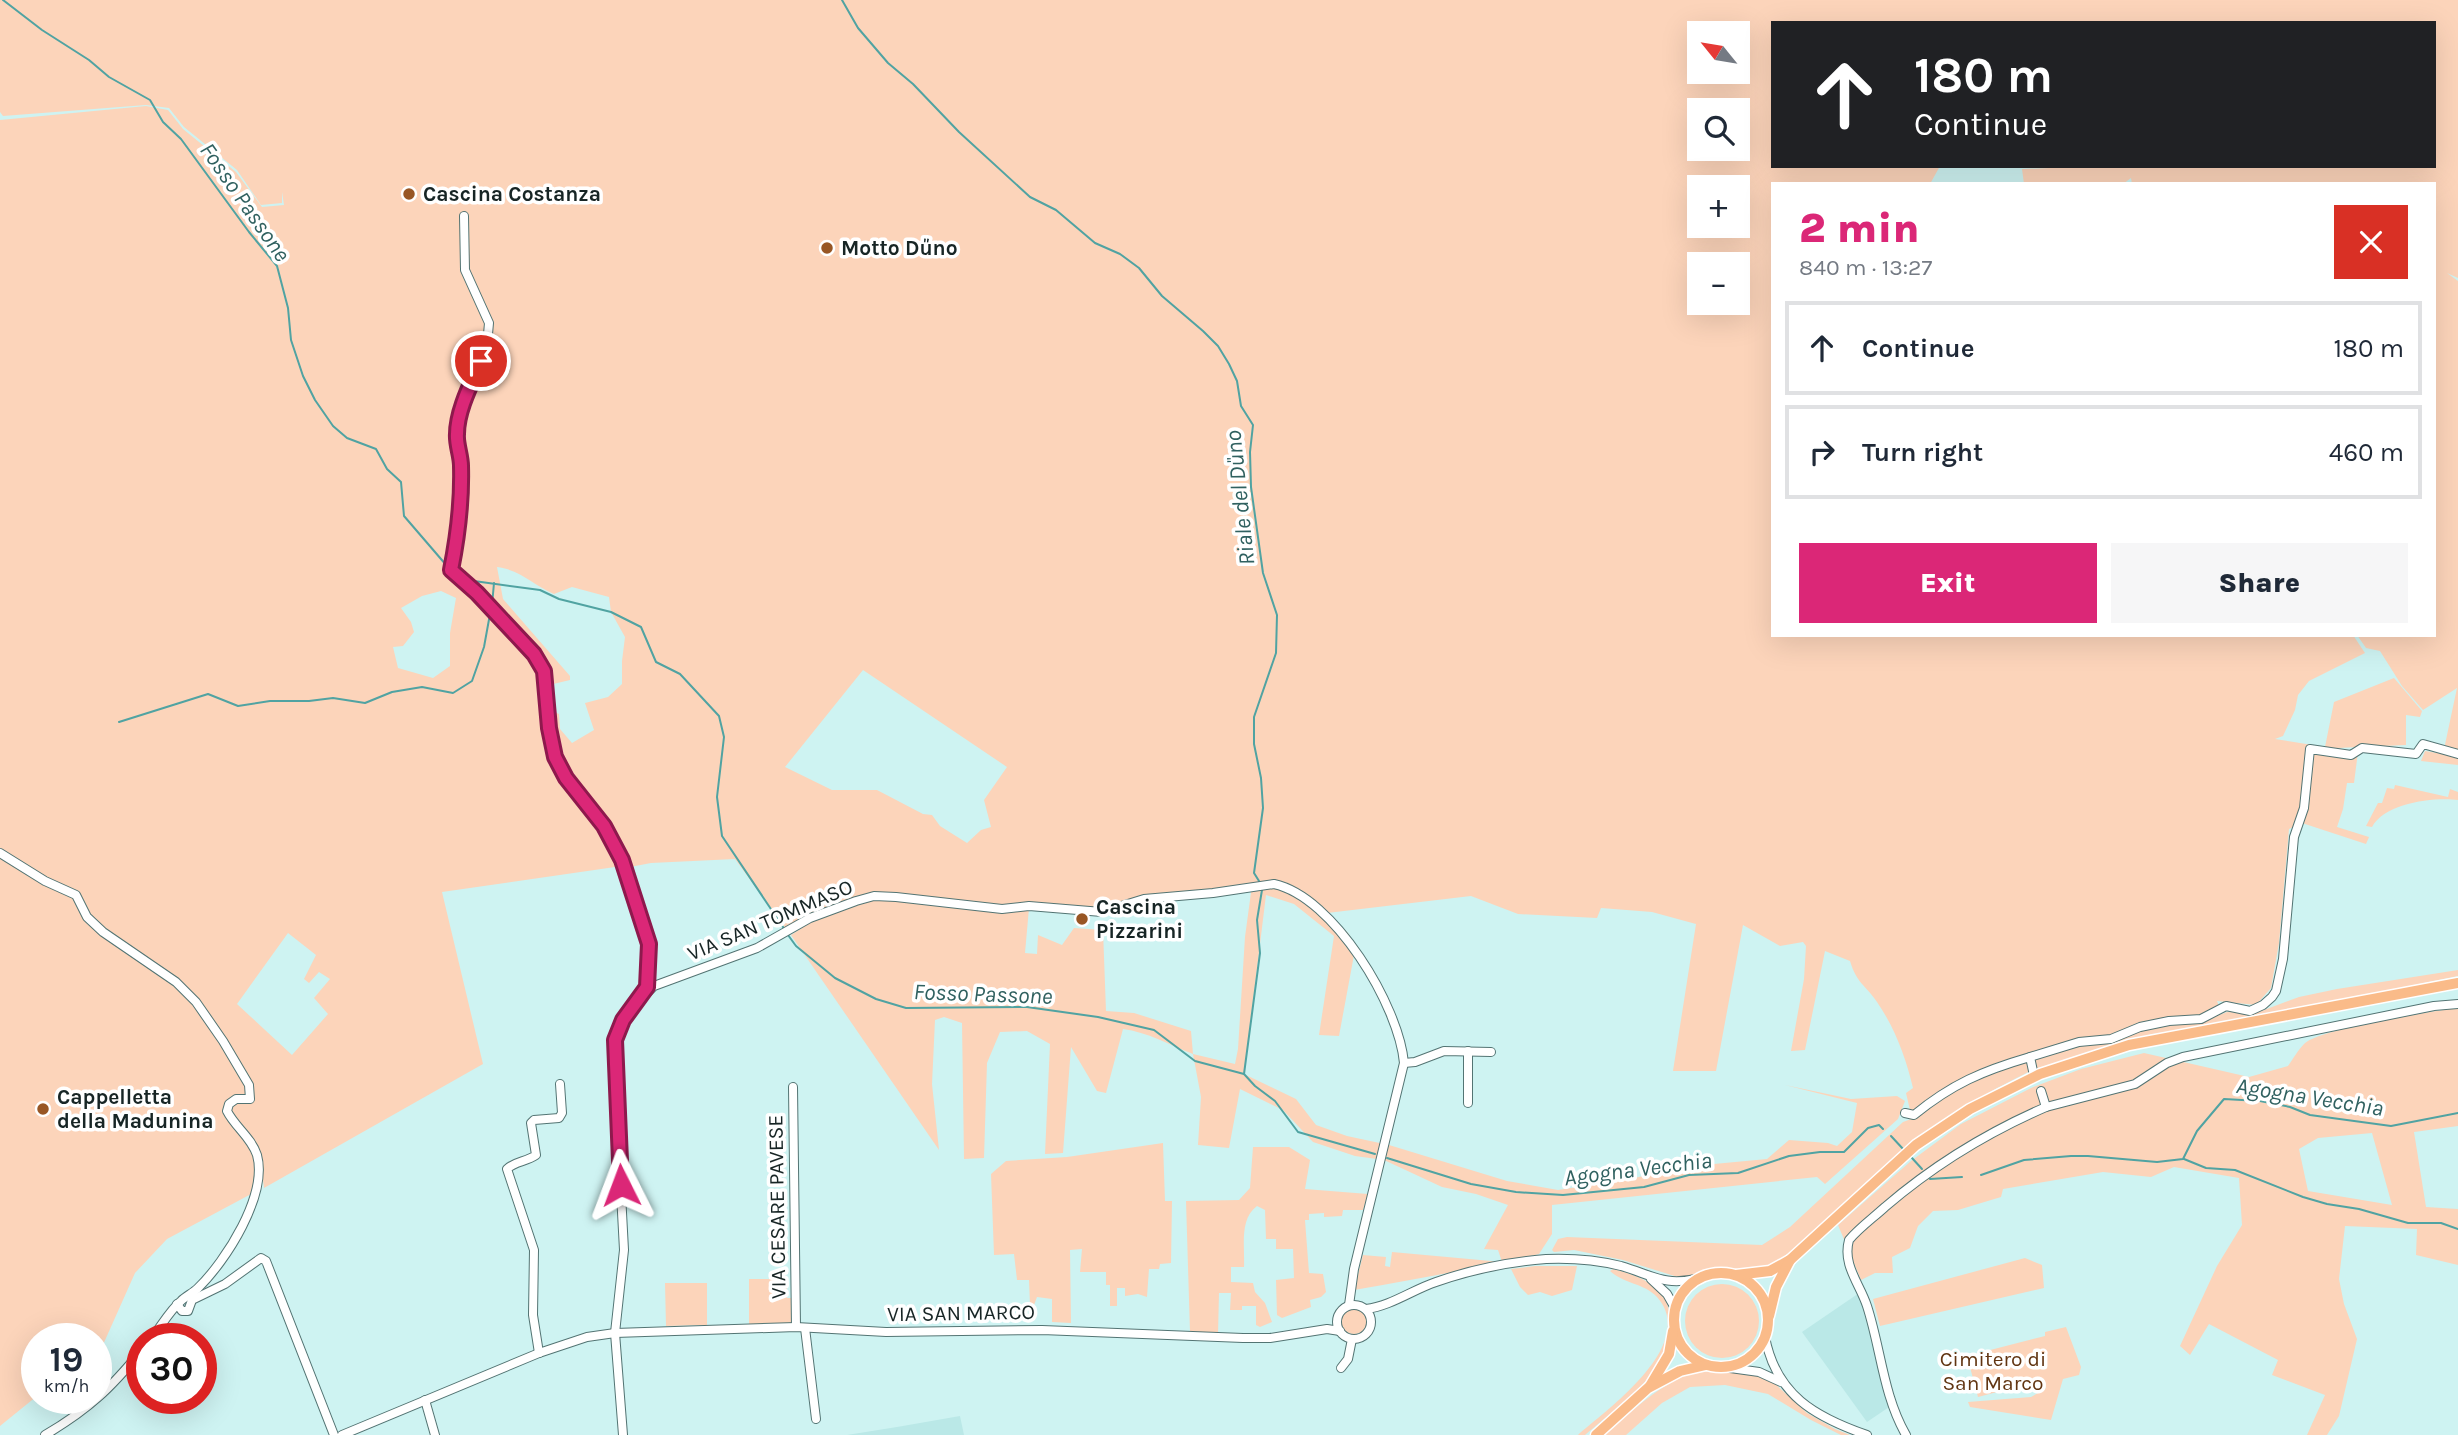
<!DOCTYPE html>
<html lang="en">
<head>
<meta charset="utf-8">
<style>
  body { margin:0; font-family:Karla,sans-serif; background:#f6f6f7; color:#1f2937; height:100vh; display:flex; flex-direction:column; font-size:26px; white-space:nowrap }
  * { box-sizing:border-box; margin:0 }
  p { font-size:23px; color:#747a83 }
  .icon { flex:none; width:38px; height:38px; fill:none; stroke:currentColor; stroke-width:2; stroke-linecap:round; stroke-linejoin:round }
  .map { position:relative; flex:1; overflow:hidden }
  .side { position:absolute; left:1771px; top:182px; width:665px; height:455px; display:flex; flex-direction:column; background:#fff; border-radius:0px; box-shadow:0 7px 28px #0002 }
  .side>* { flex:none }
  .hud { position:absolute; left:1771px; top:21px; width:665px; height:147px; border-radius:0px; box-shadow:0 7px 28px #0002; background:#202124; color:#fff; overflow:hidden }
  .needle { width:46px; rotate:300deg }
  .tools { position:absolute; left:1687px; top:21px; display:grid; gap:14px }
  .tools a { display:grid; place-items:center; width:63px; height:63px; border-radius:0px; background:#fff; box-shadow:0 7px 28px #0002; font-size:35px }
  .speed { position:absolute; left:21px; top:1323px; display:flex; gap:14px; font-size:35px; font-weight:700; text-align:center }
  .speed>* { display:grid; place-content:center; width:91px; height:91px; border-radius:50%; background:#fff; box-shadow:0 7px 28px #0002; line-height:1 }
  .speed small { font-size:18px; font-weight:400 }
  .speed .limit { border:10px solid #d22; background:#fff; color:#111 }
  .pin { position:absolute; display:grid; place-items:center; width:60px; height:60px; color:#fff; margin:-30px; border:4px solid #fff; border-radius:50%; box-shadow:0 2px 7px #0007 }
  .me { position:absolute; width:77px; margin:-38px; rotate:357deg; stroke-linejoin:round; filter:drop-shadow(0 0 5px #0008) }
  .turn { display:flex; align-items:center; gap:24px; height:147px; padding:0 28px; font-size:32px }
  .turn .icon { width:91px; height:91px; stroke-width:2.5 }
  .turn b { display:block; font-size:49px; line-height:60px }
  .round { display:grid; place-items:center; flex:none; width:74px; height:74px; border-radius:0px; background:#f6f6f7 }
  .summary { display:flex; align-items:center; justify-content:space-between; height:119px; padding:0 28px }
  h1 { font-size:42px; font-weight:800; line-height:52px; color:#db2777 }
  .button { display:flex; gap:14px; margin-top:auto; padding:14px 28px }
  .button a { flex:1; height:80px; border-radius:0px; background:#db2777; color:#fff; font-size:28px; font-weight:800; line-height:80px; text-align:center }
  .button a+a { background:#f6f6f7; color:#1f2937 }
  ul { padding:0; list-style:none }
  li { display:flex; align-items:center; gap:21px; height:94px; margin:0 14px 10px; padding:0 14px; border:4px solid #e0e1e3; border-radius:0px }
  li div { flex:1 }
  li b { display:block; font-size:26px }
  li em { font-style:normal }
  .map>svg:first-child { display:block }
  .built { fill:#bae8e7 }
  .green { fill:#fcd4ba; fill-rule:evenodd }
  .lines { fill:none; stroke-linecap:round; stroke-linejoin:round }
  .stream { stroke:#50a3a2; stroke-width:2 }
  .minor-casing { stroke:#537473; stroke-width:10 }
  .major-casing { stroke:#fff; stroke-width:13 }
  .minor { stroke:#fff; stroke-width:8 }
  .major { stroke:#fabb89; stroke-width:10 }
  .route-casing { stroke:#8e194d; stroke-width:18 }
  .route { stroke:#db2777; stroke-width:12 }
  .poi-dot { fill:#985624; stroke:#fff; stroke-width:2.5 }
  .labels { text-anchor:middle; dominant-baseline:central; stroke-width:7; stroke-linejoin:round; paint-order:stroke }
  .poi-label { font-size:21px; font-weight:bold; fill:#172525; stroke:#fff; text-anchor:start }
  .street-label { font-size:21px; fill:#172525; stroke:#fff }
  .park-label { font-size:21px; fill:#613512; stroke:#fff }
  .water-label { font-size:23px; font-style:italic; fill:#306160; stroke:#fff }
</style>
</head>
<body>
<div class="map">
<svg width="2458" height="1435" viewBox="0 0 2458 1435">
  <rect width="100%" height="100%" fill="#cef3f2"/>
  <g class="built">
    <path d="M1865,1289l7,19 23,95 -28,19 -65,-90z"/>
    <path d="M960,1416l4,19h-117l50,-8z"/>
  </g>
  <g class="green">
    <path d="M0,0h2458v278l-11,-5 11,8v484l-37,-4 4,-10 18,3 14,-66 -34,22 -21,-24 -22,-35 -14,-3 -9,-13h77v-58l2,-6 -2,-3v-384h-302l-1,-6 -8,6h-99l-2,-15 27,-1 -1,-2h386v-143h-661v143h167l-10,18h-157v451h580l12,18 -56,28 -11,14 -3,15 -12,26 -8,3 50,8 9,-45 60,-24 28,33 -2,6 -14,-2v30l-69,3 21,4 -4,31h-7l-4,26 -6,18 32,10 -3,7 -64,-21 -13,6 -10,114 -8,45 -15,17 -39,-4 2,5 -17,10 -62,6 -31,14 -32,3 -77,23 -32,13 -42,25 -12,10h-4l-4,-17 7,-5c-7,-30 -18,-60 -36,-86 -12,-18 -20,-18 -27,-41l-25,-10 -20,99 -14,1 13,-72 2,-33 -3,-4 -23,4 -37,-21 -27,146h-43l23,-147 -44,-12 -51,-4 -4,10 -79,-4 -47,-18 -144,17 21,20 11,17 -5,5 -15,81 -20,-1 15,-99 -40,-32 -28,-9 -22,179 52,25 20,26 31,11 42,9 118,36 51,9 72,-11 52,-12 85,-8 22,-19 39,3 9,3 15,-14 5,-29 -72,-18 66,14 46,-3 8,5 -7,18 -73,65 -8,-7 -265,28v29l-13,20c-61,14 -123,25 -185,36l9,-35 23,2 -1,9 5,1 2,-15 110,10 -4,-12 -14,-1 24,-44 -32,-11 -34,-7 -58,-27 -29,-4 -42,-14 -30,-32 -43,-21 -11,59 -31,-3 3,-48 -8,-43c-23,-9 -46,-22 -70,-25l-17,64 -9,-2 -26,-44 -8,106 -18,1 5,-110 -23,-13 -27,1 -13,31 -3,95 -20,1 -2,-136 -18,-6 -9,3 -3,64 7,66 -148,-215 11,-7 -2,-10 -1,9 -10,6 -54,-74 -84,4 -26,5c-7,-15 -13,-32 -22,-45 -31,-42 -51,-58 -53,-113l-7,-6 11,53 10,21 39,48 19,40 -180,26 41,172 -219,124 -4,-32 -32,-45 2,-7 7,-3 14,-1c4,-23 -23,-54 -34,-73l-5,1c10,17 39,51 37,70h-13l-8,5c-4,22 24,34 27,55 2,11 0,24 -2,35l-86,46 -32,34 -33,74 -6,4v-12h-59v57l-37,30v-1306l146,-14 22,4 15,19 53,43 26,35 22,-2 -2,-13v11l-21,2 -24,-35 -53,-43 -15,-19 -23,-3 -143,11 -3,-4zM1699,33h39v39h-39zM1699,110h39v39h-39zM1699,187h39v39h-39zM1699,264h39v39h-39zM497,567c24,3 36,18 57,27l18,-7 37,10 2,15 14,25 -3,24v23l-14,13 -23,6 9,27 -22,13 -12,-14 -1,-15 -9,-4 -1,-25 21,-5v-4l-67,-77zM441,591l15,7 -6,35v33l-17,12 -35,-10 -5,-21 10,-1 11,-14 -3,-10 -10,-14 21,-12zM863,670l144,97 -23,33 7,27 -10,3 -14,13 -27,-17 -8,-11 -9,-1 -46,-24h-45l-47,-23zM1252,885l-7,52 -7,112 -3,15 -42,-10 -2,-23 -57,-18 -28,-2 -3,-81 -29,-2 -12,17 -24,-10 -1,19 -12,-1 4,-45 -27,2 -99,-12 37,1 63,9 26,-3 73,5 39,-14zM288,933l28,22 -12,24 5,4 10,-11 11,7 -16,19 14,16 -36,41 -55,-51z"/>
    <path d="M2395,785l53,12 2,-8 8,3v8c-25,-3 -73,3 -86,27l-6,-1 12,-23h4l5,-15 7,1z"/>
    <path d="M2458,970v6l-271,56 -35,2 -76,22 -39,15 -3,-12 109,-30 61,-8 23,-9 29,1 43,-16 38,-8z"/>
    <path d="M2458,1008v118l-44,6 12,75 32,2v56l-42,-10 1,-26 -72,-3 -6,53 5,25 13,35 -18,77 -12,19h-20l18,-40 -53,-20 6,-15 -69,-36 -19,31 -10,-9 37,-80 25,-41 -3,-47 -65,-11 -23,10 -48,-5 -100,17 -2,8 -43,13 -25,1 -15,15 -8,22 -18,9 1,16h-18l-14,7 -23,-55 73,-64 50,-37 70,-36 50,-19 63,-16 105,24 39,-11c5,-7 10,-16 16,-22 14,-15 128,-33 154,-36zM2372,1133l20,72 -84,-14 -9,-42 19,-11z"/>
    <path d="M2016,1061h10l4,10c-17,9 -36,18 -52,28 -73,43 -133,104 -195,160l-13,7 -29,5 -23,-2 -37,9 -58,-18 -49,-10 -20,2 -2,-2 6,-11 9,-2 195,8 28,-18 113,-105 11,-4 54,-36z"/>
    <path d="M1163,1143l2,58h7l-1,62 -11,1 -1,5h-10l-2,28 -9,-3 -13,2v-8h-8v18h-7v-21h-4v-13h-26l2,-23 -12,1 1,73 -19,-1v-23l-15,-2 -3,8h-4l-1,-25h-12l-3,-26 -20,1 -3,-81 15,-13 61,-4z"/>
    <path d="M1253,1147h36l21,13 -5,29 63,5 -5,16h-20l-1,6 -18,1v-4l-15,1v6h-4l4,53 14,1 3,18 -5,5 -11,3 1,7 -29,11 -5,-3 -1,-35 18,-2 -1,-29h-17v-10h-10l-1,-29 -8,-4c-18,13 -12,41 -13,61h-13v15l22,1 2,9 10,11 7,19 -12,5 -4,-2v-19h-14v4h-12l1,-17h-12l-1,41 -28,-2 -4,-131 53,-1 11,-12z"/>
    <path d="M2025,1258l17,7 2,23 -164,38 -7,-27z"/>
    <path d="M1535,1266h42l-5,24 -20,6 -12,-4 -12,3 -8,-8 -9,-18z"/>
    <path d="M1613,1269c36,9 62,23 57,64 -1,12 -7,25 -14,35 -18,26 -47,46 -71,67h-7c30,-26 121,-91 79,-138 -13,-14 -33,-13 -47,-26z"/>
    <path d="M749,1279h38v19h8v26h-46z"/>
    <path d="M665,1283h42v42l-41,1z"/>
    <circle cx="1722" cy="1321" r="37"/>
    <circle cx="1354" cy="1321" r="13"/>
    <path d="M2066,1327l15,40 -2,8 -16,4 -12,41 -81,-13 -2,-5 63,-5 15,-9 -3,-8 -65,17 -11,-41 78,-20v-4z"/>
    <path d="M1696,1371l50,1 25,8 36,33 28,16 15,6h-9l-30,-15 -43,-26 -43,-9 -35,2 -28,16 -36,32h-22c29,-25 56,-51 92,-64z"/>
  </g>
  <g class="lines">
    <g class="stream">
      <path d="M3,0l39,30 47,30 20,17 41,23 13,22 18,17 68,93 28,34 11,42 3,32 12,36 12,24 18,26 14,12 29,11 11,20 14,13 3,34 43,50"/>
      <path d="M842,0l16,28 30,35 25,21 46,48 71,65 26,13 39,33 25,11 19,14 23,28 41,35 15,15 11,18 8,17 4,25 12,19 -3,27 1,35 12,86 14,42 -1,38 -22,64v27l7,34 2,30 -9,65 5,8"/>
      <path d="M463,576l11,5 66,9 19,9 52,13 30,15 15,35 24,12 39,42 5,21 -7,60 5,39 63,94"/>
      <path d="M492,605l2,-22"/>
      <path d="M119,722l89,-28 30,12 32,-5h39l24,-3 32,5 27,-11 30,-5 31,6 19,-12 12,-34 6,-33"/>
      <path d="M788,935l8,11 39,32 41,21 30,9 121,-1 71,10 56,13 41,31 49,13 11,12 20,15 23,31 77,22"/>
      <path d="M1244,1074l16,-121 -3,-33 5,-30"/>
      <path d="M1891,1136l13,14"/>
      <path d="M1387,1158l84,26 45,8 47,3 81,-8 45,-12 49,-2 51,-17 31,-4h24l24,-24 11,-3 4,4"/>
      <path d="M1912,1158l10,11"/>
      <path d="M2184,1159l22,9 29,2 68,27 24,7 32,5 49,14h33l17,6"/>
      <path d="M1981,1175l43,-15 47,-4h17l69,6 26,-3 14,-28 27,-32 36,2 30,6 20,8 81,11 67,-13"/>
      <path d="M1930,1179l32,-2"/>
    </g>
    <g class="minor-casing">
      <g id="minor">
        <path d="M464,216l1,54 24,53 -2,22 -27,72 -3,17 4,28v28l-1,26 -9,54 25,23 58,61 11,17 4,57 6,29 11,21 38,48 18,34 27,84 -2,43 -3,6"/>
        <path d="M0,853l45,28 31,14 11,22 16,15 73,50 20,20 27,39 26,44 1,14h-14l-7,5 -2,7c8,16 24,26 30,44 11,40 -31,106 -59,133 -5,5 -12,8 -17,13 -12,10 -20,26 -30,38"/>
        <path d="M1468,1051v52"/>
        <path d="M2030,1057l49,-15 32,-3 29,-12 29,-6 32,-2 25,-13 24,5 13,-6 9,-8 4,-6 7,-32 11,-122 10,-29 6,-59 41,6 11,-7 54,6 7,-10 35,10"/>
        <path d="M1404,1063l11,-1 29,-11 47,1"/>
        <path d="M793,1087l3,240"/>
        <path d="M2046,1107l89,-23 32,-21 16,-6 251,-51 24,-2"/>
        <path d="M1905,1113l9,2c38,-31 68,-44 116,-58l3,14"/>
        <path d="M1651,1279l16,15 8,14"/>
        <path d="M177,1304l5,7h6l4,-11 33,-16 36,-26 5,3 68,174"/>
        <circle cx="1354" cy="1322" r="17"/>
        <path d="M1366,1309c25,-3 46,-19 70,-27 34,-12 74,-20 110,-23 25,-1 51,1 75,7 31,9 44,21 78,12"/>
        <path d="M805,1328l11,91"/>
        <path d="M1765,1337c11,58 50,80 102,98"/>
        <path d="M539,1353l-6,-38 1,-65 -27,-81c8,-8 19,-7 29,-14l-5,-32 3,-3 25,-2 3,-5 -2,-29"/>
        <path d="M1723,1367l36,5 22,10"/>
        <path d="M1341,1368l7,-9 4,-20"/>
        <path d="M425,1400l10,35"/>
        <path d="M45,1435c44,-26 65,-46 97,-85"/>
        <path d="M342,1435l197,-82 48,-16 28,-4 181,-6 90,5 156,-2 201,8h27l57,-9 13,2"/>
        <path d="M623,1435l-8,-102 9,-83 -10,-188 1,-22 4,-11 12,-20 23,-23 103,-38 53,-30 46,-17 18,-5 22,1 106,12 27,-3 73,6 42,-13 69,-6 61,-9c60,13 125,122 130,179l-50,206 -5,36"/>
        <path d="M1906,1435c-23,-40 -25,-86 -39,-129 -7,-22 -25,-41 -18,-66 10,-12 24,-22 36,-33 49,-42 101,-74 161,-100l-5,-16"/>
      </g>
    </g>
    <g class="major-casing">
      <g id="major">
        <circle cx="1721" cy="1320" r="47"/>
        <path d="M1736,1275l34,-4 20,-11 126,-115 54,-36 70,-35 89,-29 329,-62"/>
        <path d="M1769,1316l7,-29 14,-27"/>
        <path d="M1650,1386l19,-32 4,-23"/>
        <path d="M1596,1435l52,-47 32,-17 26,-6"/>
      </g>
    </g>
    <use href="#minor" class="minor"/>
    <use href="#major" class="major"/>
  </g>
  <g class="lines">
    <g class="route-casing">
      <path id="route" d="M481,361c-9,21 -24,49 -24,73 -1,10 4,21 4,32 1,36 -3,69 -10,104l26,23 57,61 10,17 5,57 6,29 11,21 38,48 18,34 27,84 -2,43 -24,33 -8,20 6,145"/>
    </g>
    <use href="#route" class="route"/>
  </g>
  <g class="poi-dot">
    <circle cx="409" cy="194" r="7"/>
    <circle cx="827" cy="248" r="7"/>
    <circle cx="1082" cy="919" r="7"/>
    <circle cx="43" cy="1109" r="7"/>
  </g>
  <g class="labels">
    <g class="poi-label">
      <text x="423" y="194">Cascina Costanza</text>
      <text x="841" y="248">Motto Dűno</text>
      <text x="1096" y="907">Cascina<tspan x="1096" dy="24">Pizzarini</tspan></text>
      <text x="57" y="1097">Cappelletta<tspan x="57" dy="24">della Madunina</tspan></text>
    </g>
    <g class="street-label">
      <text transform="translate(770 920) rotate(-23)">VIA SAN TOMMASO</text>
      <text transform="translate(777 1207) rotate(-91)">VIA CESARE PAVESE</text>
      <text transform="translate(961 1313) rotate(-1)">VIA SAN MARCO</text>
    </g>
    <g class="park-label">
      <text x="1993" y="1359">Cimitero di<tspan x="1993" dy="24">San Marco</tspan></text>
    </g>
    <g class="water-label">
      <text transform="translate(245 202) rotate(55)">Fosso Passone</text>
      <text transform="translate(1240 498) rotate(-96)">Riale del Dűno</text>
      <text transform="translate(983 994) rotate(2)">Fosso Passone</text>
      <text transform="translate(2310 1097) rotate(9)">Agogna Vecchia</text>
      <text transform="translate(1638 1169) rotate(-7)">Agogna Vecchia</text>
    </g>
  </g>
</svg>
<div class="tools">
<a><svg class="needle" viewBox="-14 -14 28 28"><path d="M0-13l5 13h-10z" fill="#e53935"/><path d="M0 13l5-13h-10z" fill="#747a83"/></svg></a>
<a><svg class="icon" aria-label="search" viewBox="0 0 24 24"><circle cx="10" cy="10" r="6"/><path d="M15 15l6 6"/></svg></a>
<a>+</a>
<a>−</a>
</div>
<div class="speed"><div>19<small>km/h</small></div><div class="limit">30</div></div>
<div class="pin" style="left:481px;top:361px;background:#d93025"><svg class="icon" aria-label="arrive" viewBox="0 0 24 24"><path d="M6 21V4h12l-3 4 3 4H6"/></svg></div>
<svg class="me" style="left:621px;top:1185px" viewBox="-20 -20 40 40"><path d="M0-17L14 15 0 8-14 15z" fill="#db2777" stroke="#fff" stroke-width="4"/></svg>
<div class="hud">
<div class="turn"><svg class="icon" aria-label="ahead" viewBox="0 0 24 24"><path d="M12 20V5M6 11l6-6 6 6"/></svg><div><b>180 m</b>Continue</div></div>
</div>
<section class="side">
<div class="summary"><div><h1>2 min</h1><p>840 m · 13:27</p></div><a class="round" style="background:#d93025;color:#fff"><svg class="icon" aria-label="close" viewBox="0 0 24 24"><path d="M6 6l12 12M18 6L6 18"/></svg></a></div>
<ul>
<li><svg class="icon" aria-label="ahead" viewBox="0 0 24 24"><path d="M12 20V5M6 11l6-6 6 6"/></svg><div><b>Continue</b></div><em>180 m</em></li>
<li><svg class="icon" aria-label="right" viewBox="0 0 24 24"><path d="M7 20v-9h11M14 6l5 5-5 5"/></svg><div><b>Turn right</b></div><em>460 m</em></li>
</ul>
<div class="button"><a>Exit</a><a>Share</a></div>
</section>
</div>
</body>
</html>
